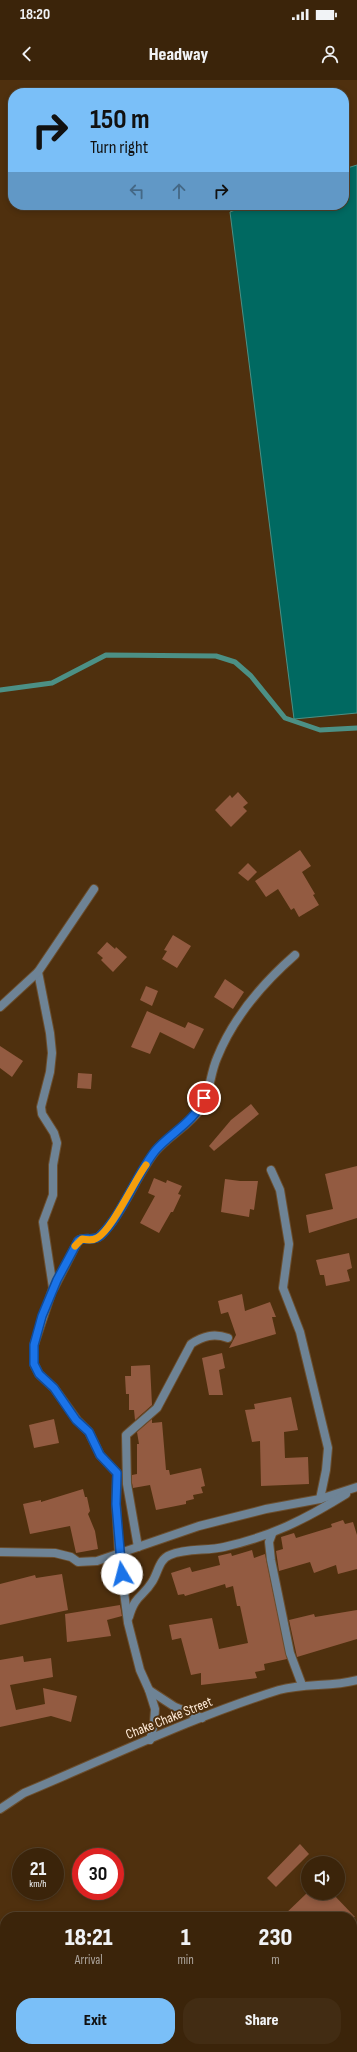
<!DOCTYPE html>
<html lang="en">
<head>
<meta charset="utf-8">
<style>
  body { margin:0; font-family:"Sofia Sans Condensed",sans-serif; background:#422c13; color:#f1f3f6; height:100vh; display:flex; flex-direction:column; font-size:15px; white-space:nowrap }
  * { box-sizing:border-box; margin:0 }
  p { font-size:13px; color:#aca49c }
  .icon { flex:none; width:22px; height:22px; fill:none; stroke:currentColor; stroke-width:2; stroke-linecap:round; stroke-linejoin:round }
  .map { position:relative; flex:1; overflow:hidden }
  .panel { position:absolute; left:0px; top:1832px; width:357px; height:140px; display:flex; flex-direction:column; background:#3b240a; border-radius:16px 16px 0 0; box-shadow:0 2px 6px #0003,0 0 0 1px #54412b }
  .panel>* { flex:none }
  .hud { position:absolute; left:8px; top:8px; width:341px; height:122px; border-radius:16px; box-shadow:0 2px 6px #0003,0 0 0 1px #54412b; background:#7abff8; color:#111; overflow:hidden }
  .buttons { position:absolute; left:301px; top:1776px; display:grid; gap:8px }
  .buttons a { display:grid; place-items:center; width:44px; height:44px; border-radius:50%; background:#3b240a; box-shadow:0 2px 6px #0003,0 0 0 1px #54412b; font-size:20px }
  .speed { position:absolute; left:12px; top:1768px; display:flex; gap:8px; font-size:20px; font-weight:700; text-align:center }
  .speed>* { display:grid; place-content:center; width:52px; height:52px; border-radius:50%; background:#3b240a; box-shadow:0 2px 6px #0003,0 0 0 1px #54412b; line-height:1 }
  .speed small { font-size:10px; font-weight:400 }
  .speed .limit { border:6px solid #d22; background:#fff; color:#111 }
  .pin { position:absolute; display:grid; place-items:center; width:34px; height:34px; color:#fff; margin:-17px; border:2px solid #fff; border-radius:50%; box-shadow:0 1px 4px #0007 }
  .me { position:absolute; width:44px; margin:-22px; rotate:352deg; stroke-linejoin:round; filter:drop-shadow(0 0 3px #0008) }
  .turn { display:flex; align-items:center; gap:14px; height:84px; padding:0 16px; font-size:18px }
  .turn .icon { width:52px; height:52px; stroke-width:2.5 }
  .turn b { display:block; font-size:28px; line-height:34px }
  .lanes { display:flex; align-items:center; height:38px; padding:0 16px; background:#0003; justify-content:center; gap:20px; direction:ltr }
  .lanes .off { opacity:.35 }
  .eta { display:flex; justify-content:space-evenly; align-items:center; height:68px; text-align:center }
  .eta b { font-size:24px; font-weight:800; line-height:28px }
  .button { display:flex; gap:8px; margin-top:auto; padding:8px 16px }
  .button a { flex:1; height:46px; border-radius:16px; background:#7abff8; color:#111; font-size:16px; font-weight:800; line-height:46px; text-align:center }
  .button a+a { background:#422c13; color:#f1f3f6 }
  .status { display:flex; justify-content:space-between; align-items:center; height:28px; padding:0 20px; background:#3b240a; direction:ltr }
  .status svg { height:11px; fill:currentColor }
  header { display:flex; justify-content:space-between; align-items:center; height:52px; padding:0 16px; background:#3b240a; font-size:18px; font-weight:800 }
  .map>svg:first-child { display:block }
  .water { fill:#006961; stroke:#4c9085 }
  .lines { fill:none; stroke-linecap:round; stroke-linejoin:round }
  .stream { stroke:#4c9085; stroke-width:5 }
  .building { fill:#935b41 }
  .minor-casing { stroke:#6b4e2e; stroke-width:10 }
  .minor { stroke:#6e8395; stroke-width:8 }
  .route-casing { stroke:#114b97; stroke-width:10 }
  .route { stroke:#1a73e8; stroke-width:7 }
  .slow { stroke:#f59e0b; stroke-width:7 }
  .labels { text-anchor:middle; dominant-baseline:central; stroke-width:4; stroke-linejoin:round; paint-order:stroke }
  .street-label { font-size:14px; fill:#ffebd8; stroke:#4f300e }
</style>
</head>
<body>
<div class="status"><b>18:20</b><svg viewBox="0 0 49 12"><path d="M0 12V9h3v3zM5 12V6h3v6zM10 12V3h3v9zM15 12V0h3v12zM26 1h20v11H26zM47 4h2v5h-2z"/></svg></div>
<header><svg class="icon" aria-label="back" viewBox="0 0 24 24"><path d="M15 5l-7 7 7 7"/></svg>Headway<svg class="icon" aria-label="person" viewBox="0 0 24 24"><circle cx="12" cy="8" r="4"/><path d="M4 21q1-7 8-7t8 7"/></svg></header>
<div class="map">
<svg width="357" height="1972" viewBox="0 0 357 1972">
  <rect width="100%" height="100%" fill="#4f300e"/>
  <path class="water" d="M357,85v548l-63,6 -64,-507 18,-7h96v-36z"/>
  <g class="lines">
    <path class="stream" d="M0,610l52,-7 54,-28 110,1 19,6 16,14 34,42 35,12 37,-2"/>
  </g>
  <g class="building">
    <path d="M238,712l10,11 -5,4 4,4 -16,16 -16,-17 15,-15 2,3z"/>
    <path d="M300,770l11,16 -9,6 13,22 -2,1 6,10 -20,12 -5,-9 -3,2 -13,-21 -12,8 -11,-16z"/>
    <path d="M248,783l9,9 -9,9 -10,-8z"/>
    <path d="M173,855l18,11 -14,22 -15,-9 5,-8 -3,-1z"/>
    <path d="M107,862l8,7 1,-2 11,10 -14,15 -12,-12 2,-2 -6,-5z"/>
    <path d="M225,899l19,13 -11,17 -19,-12z"/>
    <path d="M146,906l12,5 -6,15 -12,-6z"/>
    <path d="M147,931l38,17 3,-6 16,7 -10,20 -34,-17 -10,22 -19,-7z"/>
    <path d="M0,966l23,15 -11,16 -12,-9z"/>
    <path d="M78,993l14,1 -1,15 -14,-1z"/>
    <path d="M251,1024l8,10 -45,37 -5,-5 22,-26z"/>
    <path d="M357,1086v52l-48,15 -3,-18 27,-6 -8,-35z"/>
    <path d="M154,1098l12,5 1,-3 15,6 -4,8 3,1 -8,17h-2l-12,21 -19,-10 15,-27 -7,-3z"/>
    <path d="M225,1099l15,2h18l-4,29 -4,-1 -1,8 -28,-5z"/>
    <path d="M349,1173l3,15 -5,2 3,11 -24,5 -2,-11h-4l-4,-15z"/>
    <path d="M242,1214l3,17 25,-9 6,15h-4l4,17 -47,14 7,-13 -8,-23 -7,2 -3,-13z"/>
    <path d="M222,1273l3,15 -6,2 4,25h-14l-7,-37z"/>
    <path d="M150,1285l2,40 -17,15 -1,-10h-5v-16h-3l-1,-18h6v-10z"/>
    <path d="M291,1317l7,33 -14,2 1,26 23,-1 1,27 -48,2 -1,-45 -8,1 -7,-32 10,-1 -1,-5z"/>
    <path d="M54,1339l5,24 -25,5 -5,-23z"/>
    <path d="M152,1339v4l10,-1 4,48h3l1,5 31,-7 4,18 -4,1 2,6 -10,2 1,4 -8,2v3l-30,6 -6,-25 -17,3 -1,-5v-8l5,-1v-30h2l-2,-12z"/>
    <path d="M83,1409l2,8h2l3,14 -2,3 7,17 3,18 -22,4 -6,-27 -40,8 -7,-30 18,-4v2z"/>
    <path d="M343,1440l2,4 8,-2 4,13v34l-19,5 -2,-9 -22,8 -4,-11 -31,9 -3,-20 7,-2 -2,-12 13,-4 2,5 36,-11 -1,-3z"/>
    <path d="M252,1470l2,8 11,-4 22,105 -23,5 1,6 -10,2 2,6 -56,7v-12l-10,2 -10,-37 -9,2 -3,-15 43,-7 7,31 29,-6 -8,-37h-3l-4,-20 -7,2 -1,-4 -40,12 -1,-2 -6,1 -7,-22 19,-6 2,5 28,-7 -2,-9 13,-3 1,3z"/>
    <path d="M62,1494l6,36 -68,15v-41l35,-9 1,3z"/>
    <path d="M120,1525l2,11 -15,4 4,16 -44,6 -2,-28z"/>
    <path d="M357,1530v29l-60,18 -8,-37 25,-6 1,3z"/>
    <path d="M23,1576l1,6 27,-4 2,19 -43,8 6,25 29,-6 -2,-16 34,8 -6,26 -20,-6 -51,11v-67z"/>
    <path d="M300,1764l9,10 -33,33 -9,-9z"/>
    <path d="M307,1813h25l23,24h-73z"/>
  </g>
  <g class="lines">
    <g class="minor-casing">
      <g id="minor">
        <path d="M94,809l-56,83 12,61 2,20 -2,19 -9,35 1,7 12,19 3,10 -4,22v30l-10,27 10,66 -19,57v19l5,10 15,14 23,32 12,12 11,23 17,18 -1,31 3,49 9,70 12,47 9,20 6,19 -1,15 -4,16"/>
        <path d="M0,927l38,-35"/>
        <path d="M271,1090l9,20 9,54 -6,44 17,44 28,116 -2,22 -6,29"/>
        <path d="M54,1208l24,-47c6,-5 15,1 22,-5 21,-19 36,-60 55,-84 13,-16 35,-27 46,-44 9,-15 9,-34 16,-50 16,-40 46,-75 78,-103"/>
        <path d="M272,1454l-3,8 2,18 19,93 12,32"/>
        <path d="M138,1467l-11,-63 -1,-49 31,-27 34,-64c12,-8 23,-11 37,-6"/>
        <path d="M0,1472l55,1 16,4 7,5 19,-1 102,-35 67,-17 54,-10 37,-12"/>
        <path d="M129,1537c6,-22 14,-20 23,-35 6,-9 7,-23 18,-27 16,-7 37,-4 54,-8 48,-11 80,-27 122,-53"/>
        <path d="M149,1610l26,17 27,11"/>
        <path d="M0,1729l24,-16c84,-35 168,-76 255,-103 26,-7 52,-3 78,-10"/>
        <path d="M0,1899l5,1"/>
        <path d="M352,1961h5"/>
      </g>
    </g>
    <use href="#minor" class="minor"/>
  </g>
  <g class="lines">
    <g class="route-casing">
      <path id="route" d="M122,1494l-6,-70 1,-31 -17,-18 -11,-23 -13,-12 -22,-32 -15,-14 -5,-10v-19l8,-29 15,-36 21,-39c6,-5 15,1 22,-5 21,-19 36,-61 55,-85 15,-18 40,-29 49,-53"/>
    </g>
    <use href="#route" class="route"/>
    <path class="slow" d="M75,1166l7,-7c5,1 10,2 15,-1 15,-8 37,-57 49,-73"/>
  </g>
  <g class="labels">
    <g class="street-label">
      <text transform="translate(169 1638) rotate(-22)">Chake Chake Street</text>
    </g>
  </g>
</svg>
<div class="buttons">
<a><svg class="icon" aria-label="sound" viewBox="0 0 24 24"><path d="M4 9h4l5-4v14l-5-4H4zM17 9q2 3 0 6"/></svg></a>
</div>
<div class="speed"><div>21<small>km/h</small></div><div class="limit">30</div></div>
<div class="pin" style="left:204px;top:1018px;background:#d93025"><svg class="icon" aria-label="arrive" viewBox="0 0 24 24"><path d="M6 21V4h12l-3 4 3 4H6"/></svg></div>
<svg class="me" style="left:122px;top:1494px" viewBox="-20 -20 40 40"><circle r="19" fill="#fff"/><path d="M0-13L10 11 0 6-10 11z" fill="#1a73e8"/></svg>
<div class="hud">
<div class="turn"><svg class="icon" aria-label="right" viewBox="0 0 24 24"><path d="M7 20v-9h11M14 6l5 5-5 5"/></svg><div><b>150 m</b>Turn right</div></div>
<div class="lanes"><svg class="icon off" aria-label="left" viewBox="0 0 24 24"><path d="M17 20v-9H6M10 6l-5 5 5 5"/></svg><svg class="icon off" aria-label="ahead" viewBox="0 0 24 24"><path d="M12 20V5M6 11l6-6 6 6"/></svg><svg class="icon" aria-label="right" viewBox="0 0 24 24"><path d="M7 20v-9h11M14 6l5 5-5 5"/></svg></div>
</div>
<section class="panel">
<div class="eta">
<div><b>18:21</b><p>Arrival</p></div>
<div><b>1</b><p>min</p></div>
<div><b>230</b><p>m</p></div>
</div>
<div class="button"><a>Exit</a><a>Share</a></div>
</section>
</div>
</body>
</html>
